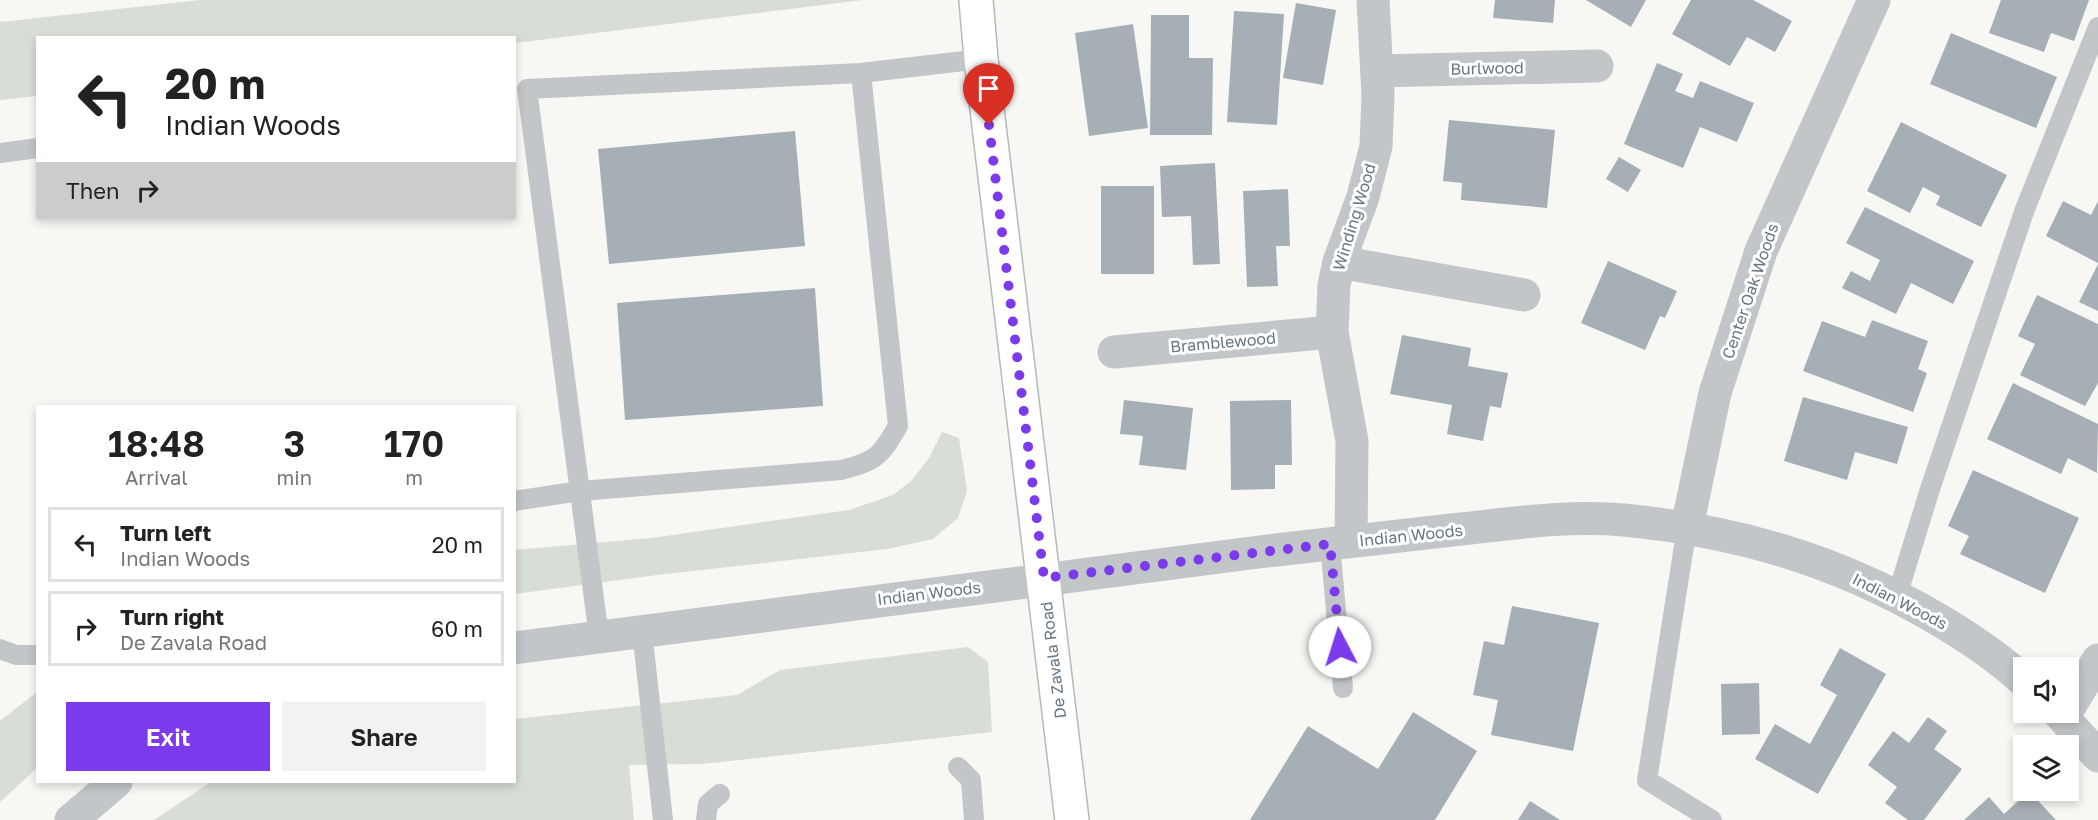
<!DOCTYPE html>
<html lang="en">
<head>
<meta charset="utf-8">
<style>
  body { margin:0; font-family:"Golos Text",sans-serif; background:#f2f2f2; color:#222; height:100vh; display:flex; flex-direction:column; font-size:22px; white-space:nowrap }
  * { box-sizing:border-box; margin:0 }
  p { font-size:20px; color:#767676 }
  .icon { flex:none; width:33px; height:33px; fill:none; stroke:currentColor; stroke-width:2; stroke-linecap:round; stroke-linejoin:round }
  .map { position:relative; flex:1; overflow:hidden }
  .sheet { position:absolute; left:36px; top:405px; width:480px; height:378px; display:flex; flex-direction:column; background:#fff; border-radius:0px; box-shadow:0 3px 9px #0003 }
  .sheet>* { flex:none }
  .hud { position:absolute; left:36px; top:36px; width:480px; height:183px; border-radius:0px; box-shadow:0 3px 9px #0003; background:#fff; color:#222; overflow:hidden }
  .buttons { position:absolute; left:2013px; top:657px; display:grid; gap:12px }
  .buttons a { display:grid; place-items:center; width:66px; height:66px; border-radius:0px; background:#fff; box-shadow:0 3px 9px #0003; font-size:30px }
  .pin { position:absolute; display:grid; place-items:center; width:51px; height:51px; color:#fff; margin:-62px -26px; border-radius:50% 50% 50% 0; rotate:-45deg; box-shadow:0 0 6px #0007 }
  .pin .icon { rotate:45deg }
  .me { position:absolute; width:66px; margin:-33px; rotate:355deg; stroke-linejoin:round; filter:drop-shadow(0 0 4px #0008) }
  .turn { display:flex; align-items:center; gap:21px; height:126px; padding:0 30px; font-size:27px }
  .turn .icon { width:78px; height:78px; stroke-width:2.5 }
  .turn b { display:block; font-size:42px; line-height:51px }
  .then { display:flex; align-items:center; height:57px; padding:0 30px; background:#0003; gap:12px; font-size:22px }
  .eta { display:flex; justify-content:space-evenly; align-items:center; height:102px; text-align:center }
  .eta b { font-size:36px; font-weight:600; line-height:42px }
  .action { display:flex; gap:12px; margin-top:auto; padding:12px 30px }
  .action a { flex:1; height:69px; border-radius:0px; background:#7c3aed; color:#fff; font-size:24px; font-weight:600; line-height:69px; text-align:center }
  .action a+a { background:#f2f2f2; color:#222 }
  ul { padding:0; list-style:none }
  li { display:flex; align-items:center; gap:18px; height:75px; margin:0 12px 9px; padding:0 18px; border:3px solid #e0e0e0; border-radius:0px }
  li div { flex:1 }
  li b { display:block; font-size:22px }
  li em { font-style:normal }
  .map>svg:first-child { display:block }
  .green { fill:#d8ded5 }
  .building { fill:#a6afb5 }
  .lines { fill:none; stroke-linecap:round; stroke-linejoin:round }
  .secondary-casing { stroke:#b4babe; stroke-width:36 }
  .service { stroke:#c2c6c9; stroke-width:20 }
  .minor { stroke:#c2c6c9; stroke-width:33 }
  .secondary { stroke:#fff; stroke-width:33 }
  .route { stroke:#7c3aed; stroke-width:10; stroke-dasharray:0 18 }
  .labels { text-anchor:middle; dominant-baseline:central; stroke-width:6; stroke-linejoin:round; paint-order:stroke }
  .street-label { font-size:16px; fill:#667784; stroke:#fff }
</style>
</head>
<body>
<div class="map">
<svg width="2098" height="820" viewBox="0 0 2098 820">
  <rect width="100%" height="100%" fill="#f7f7f4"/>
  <g class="green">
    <path d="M200,0h663l-348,43 -1,-5h-476l-1,58 -37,4v-78z"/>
    <path d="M942,432l17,6 8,53 -9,27 -25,21 -46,10 -230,26 -142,19 -1,-44 137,-12 198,-28 44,-15 18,-14 18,-23z"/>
    <path d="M968,647l20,15 4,70 -290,32 -73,1 5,55h-480l57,-38h303l1,-63 222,-24 43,-25z"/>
    <path d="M37,692v76l-37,34v-81z"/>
  </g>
  <g class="building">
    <path d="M1495,0h60l-2,23 -60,-5z"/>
    <path d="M1586,0h60l-15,27z"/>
    <path d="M1691,0h62l39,21 -17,31 -28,-15 -17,29 -58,-32z"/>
    <path d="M2001,0h88l-15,41 -23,-8 -7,19 -55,-19z"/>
    <path d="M1296,3l40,7 -13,75 -40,-7z"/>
    <path d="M1234,11l50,3 -7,111 -50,-3z"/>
    <path d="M1151,15h38v43h24l-1,77h-62z"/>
    <path d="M1133,24l15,104 -59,8 -14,-103z"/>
    <path d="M1951,33l106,44 -21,51 -106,-44z"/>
    <path d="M1657,63l26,11 -8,17 18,7 7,-17 54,22 -17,39 -37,-15 -17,41 -59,-24z"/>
    <path d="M1449,120l106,10 -8,78 -86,-8 1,-17 -19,-2z"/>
    <path d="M1901,122l106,53 -26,52 -45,-22 4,-9 -17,-9 -13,26 -43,-22z"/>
    <path d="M795,131l10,115 -196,18 -11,-115z"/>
    <path d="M1619,157l22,13 -13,22 -22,-13z"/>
    <path d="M1215,163l5,101 -27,1 -2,-49 -29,1 -2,-51z"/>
    <rect x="1101" y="186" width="53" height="88"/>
    <path d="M1288,189l2,57h-14l2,40 -31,1 -4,-96z"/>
    <path d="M2063,201l28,14 7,-14v62l-52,-27z"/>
    <path d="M1865,207l109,54 -21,43 -42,-21 -15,31 -54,-26 9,-17 19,10 10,-21 -34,-17z"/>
    <path d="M1608,261l69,30 -12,27 -5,-2 -15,34 -64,-27z"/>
    <path d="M2098,264v47l-19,-9z"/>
    <path d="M815,288l8,118 -198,14 -8,-117z"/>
    <path d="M2037,295l61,29v59l-13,23 -65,-31 15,-31 -17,-8z"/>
    <path d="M1872,320l56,21 -10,28 9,4 -14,39 -110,-41 19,-50 43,16z"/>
    <path d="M1402,335l69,13 -3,18 40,7 -7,35 -11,-2 -7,35 -36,-7 5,-29 -62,-11z"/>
    <path d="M2013,383l85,41 -1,49 -29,-15 -7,16 -74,-35z"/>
    <path d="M1803,397l105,30 -11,37 -42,-12 -8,28 -63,-19z"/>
    <path d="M1124,400l69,8 -7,62 -47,-5 4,-29 -23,-2z"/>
    <path d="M1291,400l1,65h-17v24l-44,1 -1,-89z"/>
    <path d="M1973,470l106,48 -34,75 -85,-39 9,-18 -21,-10z"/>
    <path d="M1512,606l87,17 -26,128 -82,-16 7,-35 -25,-5 11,-54 20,4z"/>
    <path d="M1840,648l46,26 -68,120 -63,-35 20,-35 35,20 27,-49 -17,-10z"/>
    <path d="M1759,683l1,51 -38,1 -1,-51z"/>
    <path d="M1413,712l64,39 -42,69h-185l58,-94 70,43z"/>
    <path d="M1928,717l19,14 -13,18 28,20 -38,51h-16l-23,-17 12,-16 -29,-22 25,-34 16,12z"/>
    <path d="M2029,791l27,29h-92l25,-23 15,17z"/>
    <path d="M1530,801l30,19h-42z"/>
  </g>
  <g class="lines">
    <g class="secondary-casing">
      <path id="secondary" d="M976,0l5,59 91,761"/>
    </g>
    <g class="service">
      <path d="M0,153l38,-5"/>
      <path d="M514,501l66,-10 261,-21c35,-9 39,-13 57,-44l-37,-353"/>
      <path d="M1687,527l-40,253 65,40"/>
      <path d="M1330,544l13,144"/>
      <path d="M1897,596l33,-107 95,-280 73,-182"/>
      <path d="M642,631l21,189"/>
      <path d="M599,637l-72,-548 334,-16 120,-14"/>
      <path d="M0,649l16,6h22"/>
      <path d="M958,767l13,13 3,40"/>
      <path d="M706,820l2,-16 12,-10"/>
    </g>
    <g class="minor">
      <path d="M1377,71l220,-5"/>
      <path d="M1339,262l185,33"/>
      <path d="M1114,352l218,-20"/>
      <path d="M1687,527l28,-134 46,-142 113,-251"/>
      <path d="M1351,541l1,-100 -20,-109 2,-47 5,-23 24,-65 13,-51 2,-50 -5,-96"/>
      <path d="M514,648c248,-33 496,-66 745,-96 67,-8 134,-15 202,-23 54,-6 108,-14 163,-9 113,11 212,40 310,97 31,18 63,39 90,64"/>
      <path d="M2068,709l30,-49"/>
      <path d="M2058,712l40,44"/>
      <path d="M71,820l45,-38"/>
    </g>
    <use href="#secondary" class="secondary"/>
  </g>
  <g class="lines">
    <path class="route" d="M989,125l55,453 286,-34 10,103"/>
  </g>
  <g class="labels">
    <g class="street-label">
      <text transform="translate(1487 68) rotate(-1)">Burlwood</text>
      <text transform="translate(1354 217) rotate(-73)">Winding Wood</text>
      <text transform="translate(1750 291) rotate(-71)">Center Oak Woods</text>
      <text transform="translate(1223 342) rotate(-5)">Bramblewood</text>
      <text transform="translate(1411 535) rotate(-6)">Indian Woods</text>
      <text transform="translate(929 593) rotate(-7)">Indian Woods</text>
      <text transform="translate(1900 601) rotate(27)">Indian Woods</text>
      <text transform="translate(1053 660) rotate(-97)">De Zavala Road</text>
    </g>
  </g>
</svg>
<div class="buttons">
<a><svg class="icon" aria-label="sound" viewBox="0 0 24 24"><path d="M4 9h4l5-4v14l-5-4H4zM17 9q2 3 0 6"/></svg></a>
<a><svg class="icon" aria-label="layers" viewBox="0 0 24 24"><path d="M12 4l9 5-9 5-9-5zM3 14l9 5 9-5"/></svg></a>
</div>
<div class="pin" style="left:989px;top:125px;background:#d93025"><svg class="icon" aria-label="arrive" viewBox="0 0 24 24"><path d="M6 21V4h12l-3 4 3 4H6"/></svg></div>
<svg class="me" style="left:1340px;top:647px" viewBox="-20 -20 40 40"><circle r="19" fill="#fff"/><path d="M0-13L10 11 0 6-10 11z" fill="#7c3aed"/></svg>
<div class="hud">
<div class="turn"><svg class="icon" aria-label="left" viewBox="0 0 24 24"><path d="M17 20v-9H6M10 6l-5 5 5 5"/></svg><div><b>20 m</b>Indian Woods</div></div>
<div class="then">Then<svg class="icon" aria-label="right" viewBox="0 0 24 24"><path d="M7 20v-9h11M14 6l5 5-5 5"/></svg></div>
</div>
<section class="sheet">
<div class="eta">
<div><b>18:48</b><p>Arrival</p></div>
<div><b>3</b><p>min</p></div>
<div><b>170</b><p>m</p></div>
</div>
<ul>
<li><svg class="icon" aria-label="left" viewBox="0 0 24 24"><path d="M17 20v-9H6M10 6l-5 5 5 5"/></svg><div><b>Turn left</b><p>Indian Woods</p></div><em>20 m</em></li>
<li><svg class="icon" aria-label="right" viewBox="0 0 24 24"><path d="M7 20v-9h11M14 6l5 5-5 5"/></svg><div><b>Turn right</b><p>De Zavala Road</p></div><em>60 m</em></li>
</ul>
<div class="action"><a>Exit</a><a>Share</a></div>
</section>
</div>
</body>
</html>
